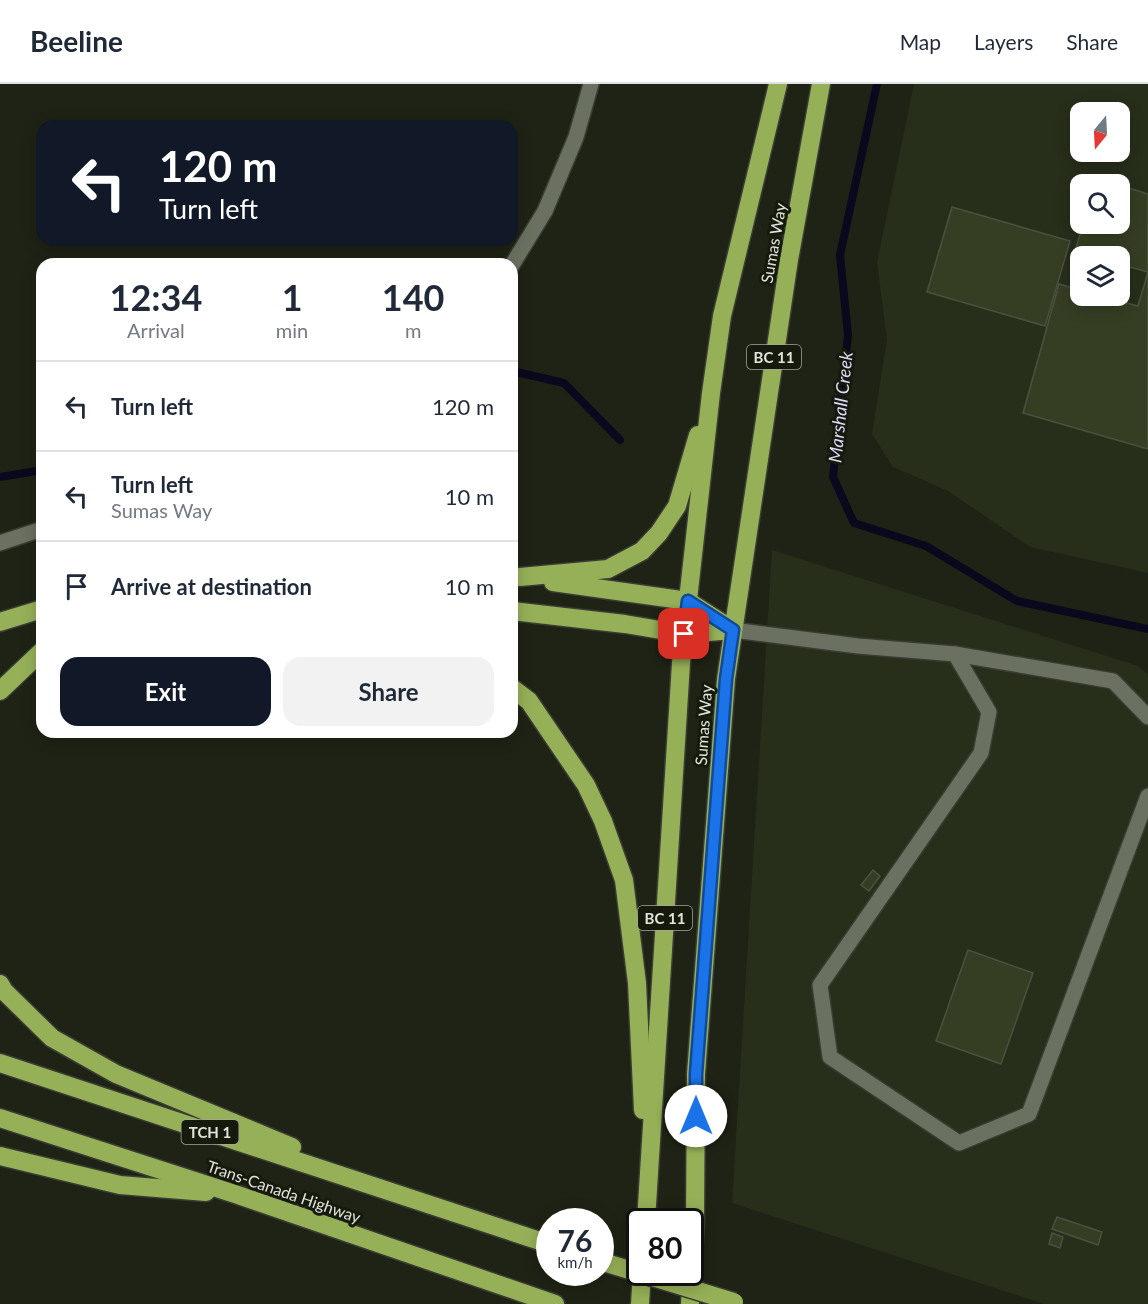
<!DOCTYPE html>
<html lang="en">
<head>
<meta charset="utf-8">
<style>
  body { margin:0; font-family:Lato,sans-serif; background:#f2f2f3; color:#1f2937; height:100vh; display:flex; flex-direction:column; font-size:22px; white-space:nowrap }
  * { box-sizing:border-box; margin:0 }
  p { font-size:20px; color:#747a83 }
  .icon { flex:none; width:33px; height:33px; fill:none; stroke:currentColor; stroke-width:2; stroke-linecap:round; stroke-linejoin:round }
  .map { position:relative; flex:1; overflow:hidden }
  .side { position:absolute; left:36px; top:174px; width:482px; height:480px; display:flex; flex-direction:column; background:#fff; border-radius:18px; box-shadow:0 3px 15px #0003 }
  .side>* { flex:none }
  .top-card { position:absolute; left:36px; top:36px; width:482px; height:126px; border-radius:18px; box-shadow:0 3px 15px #0003; background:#111827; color:#fff; overflow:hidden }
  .needle { width:39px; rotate:198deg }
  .controls { position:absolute; left:1070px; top:18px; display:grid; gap:12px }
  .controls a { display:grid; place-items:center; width:60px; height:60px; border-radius:12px; background:#fff; box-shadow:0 3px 15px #0003; font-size:30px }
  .speed { position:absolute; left:536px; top:1124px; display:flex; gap:12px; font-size:30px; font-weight:700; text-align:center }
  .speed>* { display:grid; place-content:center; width:78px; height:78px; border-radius:50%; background:#fff; box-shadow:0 3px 15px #0003; line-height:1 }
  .speed small { font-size:15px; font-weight:400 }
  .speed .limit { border:3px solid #111; border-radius:9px; background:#fff; color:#111 }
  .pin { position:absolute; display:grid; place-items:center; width:51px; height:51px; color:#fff; margin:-26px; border-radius:12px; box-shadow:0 3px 9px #0006 }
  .me { position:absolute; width:66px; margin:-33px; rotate:0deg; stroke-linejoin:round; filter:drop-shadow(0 0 4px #0008) }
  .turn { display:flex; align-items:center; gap:21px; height:126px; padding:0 24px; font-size:27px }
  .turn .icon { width:78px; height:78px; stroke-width:2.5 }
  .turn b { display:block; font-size:42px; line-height:51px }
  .eta { display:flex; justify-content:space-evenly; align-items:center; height:102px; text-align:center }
  .eta b { font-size:36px; font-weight:700; line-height:42px }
  .action { display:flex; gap:12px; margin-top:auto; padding:12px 24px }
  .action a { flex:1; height:69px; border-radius:18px; background:#111827; color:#fff; font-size:24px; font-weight:700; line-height:69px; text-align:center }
  .action a+a { background:#f2f2f3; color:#1f2937 }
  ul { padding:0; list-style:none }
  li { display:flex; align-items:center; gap:18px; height:90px; padding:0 24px; border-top:2px solid #e0e1e3 }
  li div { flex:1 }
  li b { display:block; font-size:22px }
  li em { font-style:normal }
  header { display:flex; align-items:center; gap:36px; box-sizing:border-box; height:84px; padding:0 30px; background:#fff; border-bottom:2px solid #e0e1e3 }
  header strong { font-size:28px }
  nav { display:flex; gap:33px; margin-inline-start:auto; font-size:21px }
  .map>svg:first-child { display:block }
  .built { fill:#272e1a; fill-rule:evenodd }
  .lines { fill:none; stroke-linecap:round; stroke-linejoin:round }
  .stream { stroke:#0a081d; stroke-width:8 }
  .building { fill:#353e23; stroke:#4b5141; stroke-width:1.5 }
  .minor-casing { stroke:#393c33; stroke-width:18 }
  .highway-casing { stroke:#393c33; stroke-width:21 }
  .minor { stroke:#6b7161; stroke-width:15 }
  .highway { stroke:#96b058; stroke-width:18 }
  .highway-bridge-casing { stroke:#393c33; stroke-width:21; stroke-linecap:butt }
  .highway-bridge { stroke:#96b058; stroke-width:18 }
  .route-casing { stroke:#114b97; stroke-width:15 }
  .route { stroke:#1a73e8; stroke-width:10 }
  .labels { text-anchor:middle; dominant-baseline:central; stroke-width:6; stroke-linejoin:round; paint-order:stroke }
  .shield { fill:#151a0c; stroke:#a4a79d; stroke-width:1.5 }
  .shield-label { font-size:15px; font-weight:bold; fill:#e1e4db }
  .street-label { font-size:16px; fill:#e1e4db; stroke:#151a0c }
  .water-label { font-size:18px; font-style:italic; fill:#dbdbfc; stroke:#151a0c }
</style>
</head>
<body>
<header>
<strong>Beeline</strong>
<nav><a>Map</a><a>Layers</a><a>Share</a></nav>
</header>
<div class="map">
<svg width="1148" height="1220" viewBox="0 0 1148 1220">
  <rect width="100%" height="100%" fill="#1f2315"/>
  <g class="built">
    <path d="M914,0h234v489l-118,-26 -82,-56 -55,-24 -21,-33 15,-94 -10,-78zM1080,28h39v40h-39zM1080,100h39v40h-39zM1080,172h39v40h-39z"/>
    <path d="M772,466l366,116 10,8v630h-104l-312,-101z"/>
  </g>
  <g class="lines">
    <g class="stream">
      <path d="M877,0l-37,171 8,80 -15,142 21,46 72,23 91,55 131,28"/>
      <path d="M512,287l52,12 56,57"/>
      <path d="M0,393l42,-7"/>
    </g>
  </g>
  <g class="building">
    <path d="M1119,101l29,9v255l-125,-36 36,-129 21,6v6h21l37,10 10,-34 -29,-8v-8h-26l-18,-5 8,-27h36z"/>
    <path d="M952,123l118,34 -25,85 -118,-34z"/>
    <path d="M873,786l7,6 -11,15 -8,-6z"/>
    <path d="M968,866l65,23 -32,91 -65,-23z"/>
    <path d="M1057,1133l45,15 -4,13 -46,-16z"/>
    <path d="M1052,1149l11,4 -3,11 -11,-4z"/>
  </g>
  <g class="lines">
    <g class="minor-casing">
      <g id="minor">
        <path d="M512,181l33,-54 31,-74 15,-53"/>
        <path d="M0,459l42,-14"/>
        <path d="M733,546l125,16 97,8 158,27 35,36"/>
        <path d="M955,570l34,58 -8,41 -161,232 10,72 129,86 70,-29 119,-318"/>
      </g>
    </g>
    <g class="highway-casing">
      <g id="highway">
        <path d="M520,493l88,-8 34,-18 17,-18 18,-27 21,-71"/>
        <path d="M553,498l135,19 45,29"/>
        <path d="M512,527l113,13 59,10 49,-4"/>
        <path d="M0,538l42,-13"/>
        <path d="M512,604l17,13 57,84 17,36 21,59 13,103 6,127"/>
        <path d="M0,607l42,-40"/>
        <path d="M0,900l4,7 48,47 64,36 176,73"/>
        <path d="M0,979l549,181"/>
        <path d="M0,1034l235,76 320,110"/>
        <path d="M0,1072l120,29 86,7"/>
        <path d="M646,1137l35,-558 30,-270 11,-77 56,-232"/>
        <path d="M640,1220l2,-32"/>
        <path d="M690,1220l5,-83 1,-147 30,-395 63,-419 32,-176"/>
      </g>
    </g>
    <use href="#minor" class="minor"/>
    <use href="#highway" class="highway"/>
    <g class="highway-bridge-casing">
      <path id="highway-bridge" d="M600,1177l134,41"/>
    </g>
    <use href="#highway-bridge" class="highway-bridge"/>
  </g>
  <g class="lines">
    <g class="route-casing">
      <path id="route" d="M684,550l4,-33 45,29 -7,49 -30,395v42"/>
    </g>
    <use href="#route" class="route"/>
  </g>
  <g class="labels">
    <g class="shield">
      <rect x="747" y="261" width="54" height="24" rx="4.5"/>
      <rect x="638" y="822" width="54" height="24" rx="4.5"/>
      <rect x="181.5" y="1036" width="57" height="24" rx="4.5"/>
    </g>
    <g class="shield-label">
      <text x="774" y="273">BC 11</text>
      <text x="665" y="834">BC 11</text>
      <text x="210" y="1048">TCH 1</text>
    </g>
    <g class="street-label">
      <text transform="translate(773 159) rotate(-80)">Sumas Way</text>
      <text transform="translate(703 641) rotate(-86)">Sumas Way</text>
      <text transform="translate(284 1107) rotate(19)">Trans-Canada Highway</text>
    </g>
    <g class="water-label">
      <text transform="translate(840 323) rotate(-84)">Marshall Creek</text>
    </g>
  </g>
</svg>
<div class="controls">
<a><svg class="needle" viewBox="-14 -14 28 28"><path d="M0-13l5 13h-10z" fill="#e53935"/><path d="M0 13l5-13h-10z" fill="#747a83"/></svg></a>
<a><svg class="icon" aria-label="search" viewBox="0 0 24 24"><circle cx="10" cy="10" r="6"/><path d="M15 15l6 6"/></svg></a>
<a><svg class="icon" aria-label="layers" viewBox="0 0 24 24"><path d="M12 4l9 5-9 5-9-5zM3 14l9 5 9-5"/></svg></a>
</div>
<div class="speed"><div>76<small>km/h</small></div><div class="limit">80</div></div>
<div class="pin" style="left:684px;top:550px;background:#d93025"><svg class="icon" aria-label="arrive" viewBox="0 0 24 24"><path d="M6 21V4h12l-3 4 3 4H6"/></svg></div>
<svg class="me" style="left:696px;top:1032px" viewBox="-20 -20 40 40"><circle r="19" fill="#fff"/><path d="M0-13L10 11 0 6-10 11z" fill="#1a73e8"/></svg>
<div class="top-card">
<div class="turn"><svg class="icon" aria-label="left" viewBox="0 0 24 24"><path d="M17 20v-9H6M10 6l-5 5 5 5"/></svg><div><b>120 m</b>Turn left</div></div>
</div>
<section class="side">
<div class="eta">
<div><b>12:34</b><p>Arrival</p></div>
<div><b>1</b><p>min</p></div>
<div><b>140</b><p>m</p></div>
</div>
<ul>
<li><svg class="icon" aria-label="left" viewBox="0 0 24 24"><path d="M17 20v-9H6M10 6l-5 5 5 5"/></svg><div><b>Turn left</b></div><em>120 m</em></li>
<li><svg class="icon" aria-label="left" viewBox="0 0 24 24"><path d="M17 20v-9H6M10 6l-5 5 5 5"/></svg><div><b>Turn left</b><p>Sumas Way</p></div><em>10 m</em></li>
<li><svg class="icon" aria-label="arrive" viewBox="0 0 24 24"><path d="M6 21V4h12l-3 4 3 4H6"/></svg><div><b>Arrive at destination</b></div><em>10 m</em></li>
</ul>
<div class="action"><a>Exit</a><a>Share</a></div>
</section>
</div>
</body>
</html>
